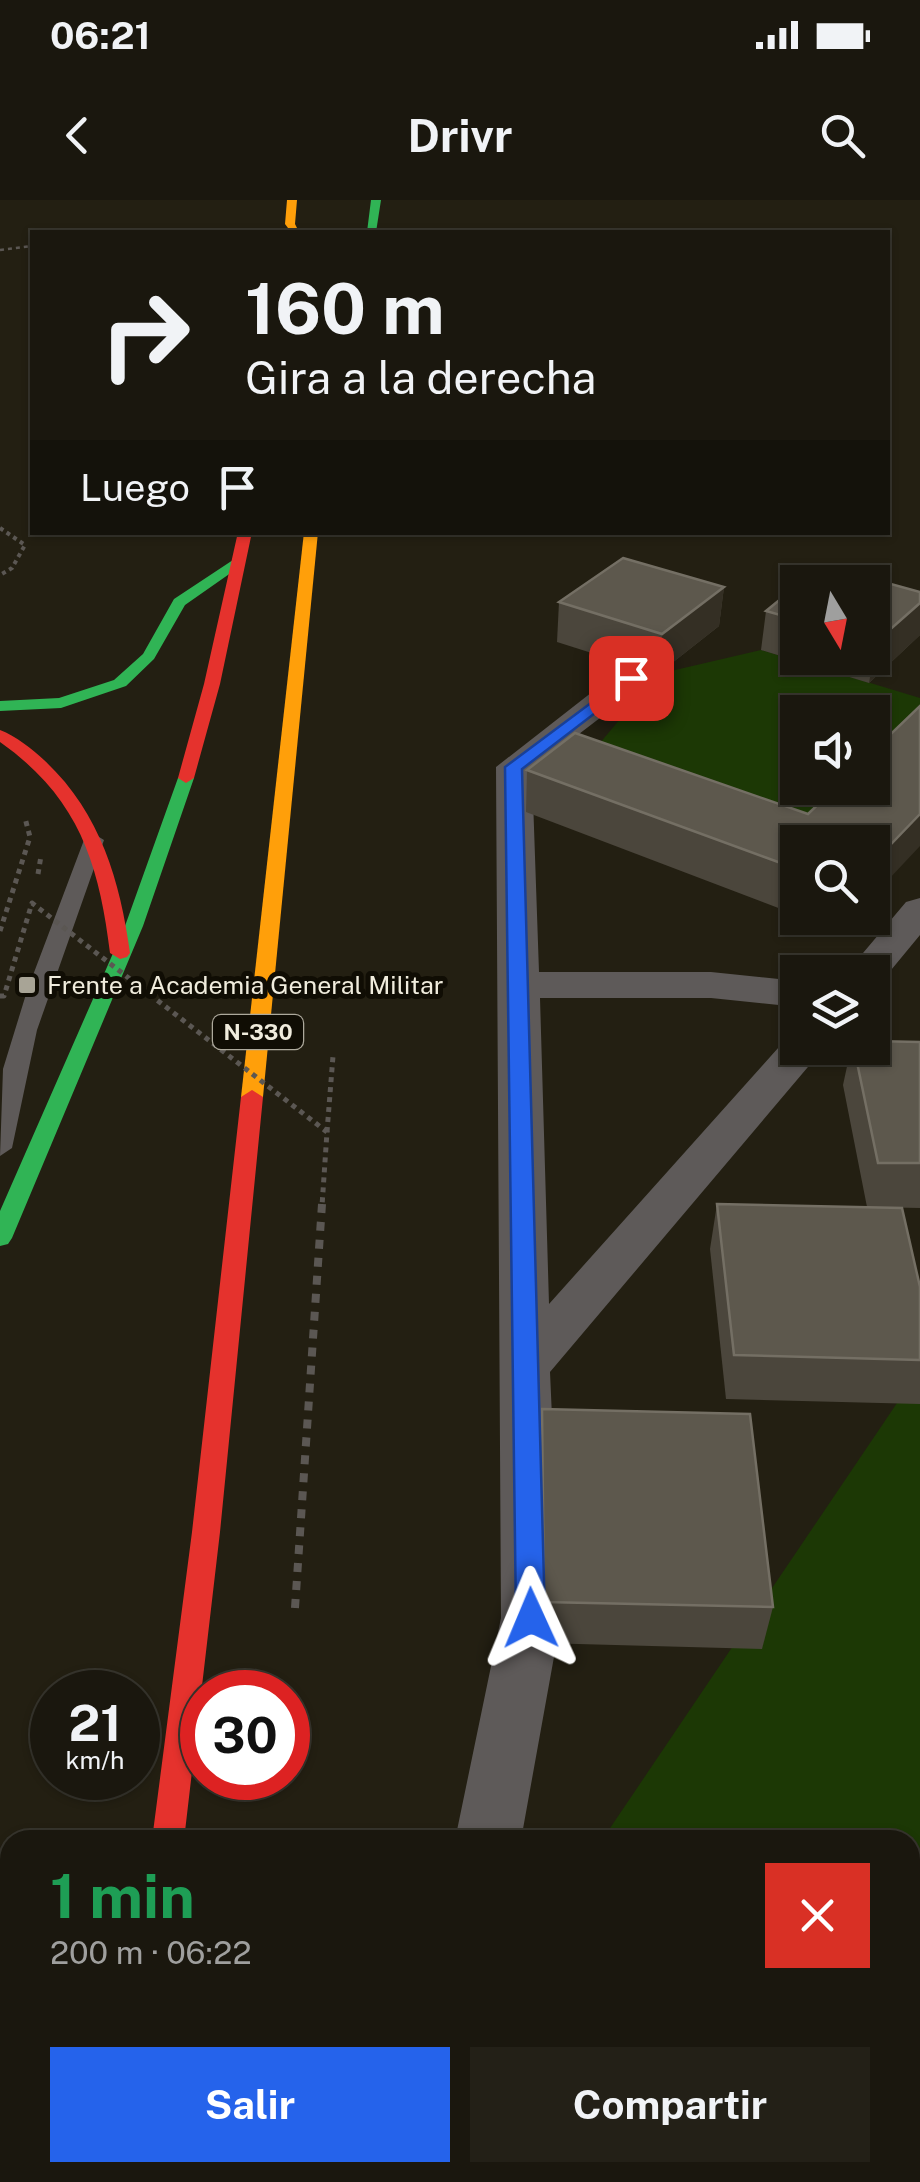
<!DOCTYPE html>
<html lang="es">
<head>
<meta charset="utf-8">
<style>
  body { margin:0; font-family:"Public Sans",sans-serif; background:#232017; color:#f1f3f6; height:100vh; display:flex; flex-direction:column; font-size:38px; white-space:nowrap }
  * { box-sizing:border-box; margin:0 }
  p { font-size:32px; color:#9f9f9e }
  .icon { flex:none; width:55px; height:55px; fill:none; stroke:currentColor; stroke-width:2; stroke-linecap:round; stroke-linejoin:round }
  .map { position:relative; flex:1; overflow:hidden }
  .sheet { position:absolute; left:0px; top:1630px; width:920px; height:352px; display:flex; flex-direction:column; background:#1a170e; border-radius:30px 30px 0 0; box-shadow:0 2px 8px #0004,0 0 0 2px #38362e }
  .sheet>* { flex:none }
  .guide { position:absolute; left:30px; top:30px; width:860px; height:305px; border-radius:0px; box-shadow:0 2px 8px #0004,0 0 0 2px #38362e; background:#1a170e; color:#f1f3f6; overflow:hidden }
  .needle { width:65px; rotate:170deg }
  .buttons { position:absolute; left:780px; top:365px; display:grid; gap:20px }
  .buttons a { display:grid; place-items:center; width:110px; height:110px; border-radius:0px; background:#1a170e; box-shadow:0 2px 8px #0004,0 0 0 2px #38362e; font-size:50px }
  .speed { position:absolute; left:30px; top:1470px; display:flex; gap:20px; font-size:50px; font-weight:700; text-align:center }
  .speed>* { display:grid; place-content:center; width:130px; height:130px; border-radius:50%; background:#1a170e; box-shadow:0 2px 8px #0004,0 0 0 2px #38362e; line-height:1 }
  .speed small { font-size:25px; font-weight:400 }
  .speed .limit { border:15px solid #d22; background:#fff; color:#111 }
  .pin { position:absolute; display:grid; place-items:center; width:85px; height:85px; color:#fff; margin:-42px; border-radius:20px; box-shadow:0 5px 15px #0006 }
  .me { position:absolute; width:110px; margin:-55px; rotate:359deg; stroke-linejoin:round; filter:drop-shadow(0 0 8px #0008) }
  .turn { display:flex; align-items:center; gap:35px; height:210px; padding:0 50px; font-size:45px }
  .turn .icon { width:130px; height:130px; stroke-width:2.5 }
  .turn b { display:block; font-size:70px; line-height:85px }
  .then { display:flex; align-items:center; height:95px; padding:0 50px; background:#0003; gap:20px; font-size:38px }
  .round { display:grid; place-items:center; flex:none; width:105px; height:105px; border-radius:0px; background:#232017 }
  .headline { display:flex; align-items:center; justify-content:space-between; height:170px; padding:0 50px }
  h1 { font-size:60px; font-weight:700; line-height:75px; color:#1e9e55 }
  .cta { display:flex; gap:20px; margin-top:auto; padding:20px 50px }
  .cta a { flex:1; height:115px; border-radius:0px; background:#2563eb; color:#fff; font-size:40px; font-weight:700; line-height:115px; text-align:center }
  .cta a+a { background:#232017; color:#f1f3f6 }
  .status { display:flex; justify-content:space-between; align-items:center; height:70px; padding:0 50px; background:#1a170e; direction:ltr }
  .status svg { height:28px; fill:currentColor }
  header { display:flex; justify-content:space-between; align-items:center; height:130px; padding:0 50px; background:#1a170e; font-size:45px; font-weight:700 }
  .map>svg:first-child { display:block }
  .green { fill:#1c3805 }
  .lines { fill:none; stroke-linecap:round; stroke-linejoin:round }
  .path-far2 { stroke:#5b5753; stroke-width:2.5; stroke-dasharray:4 4; stroke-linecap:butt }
  .path-far1 { stroke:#5b5753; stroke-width:4; stroke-dasharray:4 4; stroke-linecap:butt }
  .path { stroke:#5b5753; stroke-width:5; stroke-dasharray:5 5; stroke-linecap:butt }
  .lane { fill:#5e5a59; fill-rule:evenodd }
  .street { fill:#5e5a59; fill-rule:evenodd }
  .fast { fill:#30b455; fill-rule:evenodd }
  .slow { fill:#ff9f0a; fill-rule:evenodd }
  .jam { fill:#e5322d; fill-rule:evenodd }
  .path-bridge-far1 { stroke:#5b5753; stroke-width:5; stroke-dasharray:5 5; stroke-linecap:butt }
  .path-bridge { stroke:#5b5753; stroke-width:8; stroke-dasharray:9 9; stroke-linecap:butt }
  .wall { fill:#4b463c }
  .shaded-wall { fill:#342f24 }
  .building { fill:#5d584d; stroke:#746f64; stroke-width:2.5 }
  .route { fill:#2563eb; stroke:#184099; stroke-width:2.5 }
  .poi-dot { fill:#a8a496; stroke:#100d04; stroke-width:4 }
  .labels { text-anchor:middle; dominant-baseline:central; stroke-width:10; stroke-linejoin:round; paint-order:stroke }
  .shield { fill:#100d04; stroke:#ada99c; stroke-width:2.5 }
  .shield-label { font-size:22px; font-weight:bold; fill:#f0ecdd }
  .poi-label { font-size:25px; fill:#f0ecdd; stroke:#100d04; text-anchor:start }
</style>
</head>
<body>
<div class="status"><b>06:21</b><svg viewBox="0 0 49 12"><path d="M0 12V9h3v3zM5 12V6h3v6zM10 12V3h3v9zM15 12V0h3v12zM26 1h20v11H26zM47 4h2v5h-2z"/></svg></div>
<header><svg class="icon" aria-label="back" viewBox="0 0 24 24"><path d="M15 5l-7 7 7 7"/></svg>Drivr<svg class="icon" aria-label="search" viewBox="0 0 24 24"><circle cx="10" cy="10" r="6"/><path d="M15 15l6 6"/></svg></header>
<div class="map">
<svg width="920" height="1982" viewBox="0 0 920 1982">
  <rect width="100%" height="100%" fill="#231f12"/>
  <g class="green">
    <path d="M761,450l159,48v40l-47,47 -1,-73h-74v76h72l-72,54 -225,-67 85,-101z"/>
    <path d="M920,1169v813h-540l5,-10h525v-332h-308z"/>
  </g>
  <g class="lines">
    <path class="path-far2" d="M0,50l32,-4"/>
    <path class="path-far1" d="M0,328l25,17 -13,23 -12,7"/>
    <g class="path">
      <path d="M38,674l3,-18"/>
      <path d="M0,731l30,-94 -5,-19"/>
      <path d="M327,932l6,-76"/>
    </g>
    <path class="lane" d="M94,634l10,6 -67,190 -25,118 -12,8 3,-87 24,-78 57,-151z"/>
    <g class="street">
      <path d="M631,468l12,3 4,7 -4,7 -111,85 7,202h172l87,9v26l-87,-9h-171l9,306 238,-266 11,-3v13h26l-274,324 11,246 -40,222h-66l46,-222 -5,-851 123,-96z"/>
      <path d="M920,698v37l-38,46 -10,2v-11h-25l59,-70z"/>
      <path d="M346,1972h77l-4,10h-77z"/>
    </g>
    <g class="fast">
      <path d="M371,0h10l-5,32h-9z"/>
      <path d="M233,360l12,3 -60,42 -31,54 -28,27 -65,22 -61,3v-10l59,-3 55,-18 29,-26 31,-55z"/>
      <path d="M186,573l8,5 -51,148 -131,312 -4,6 -8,2v-35l125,-285 53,-148z"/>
    </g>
    <g class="slow">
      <path d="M287,0h10l-2,24 4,8h-8l-6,-8z"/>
      <path d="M304,332h14l-55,565 -11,7 -11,-7z"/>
      <rect x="165" y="1972" width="36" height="10"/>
    </g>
    <g class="jam">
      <path d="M238,332h14l-32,152 -26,94 -8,5 -8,-5 26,-94z"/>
      <path d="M0,530c16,6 32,19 44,30 56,52 76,120 86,193l-3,4 -7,2 -10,-6c-11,-91 -32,-156 -110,-211z"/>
      <path d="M252,890l11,7 -43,435 -36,308h-32l40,-308 49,-435z"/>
      <path d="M110,1972h36l-1,10h-36z"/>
    </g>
    <path class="path-bridge-far1" d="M0,796h4l28,-93 295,229 -5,74"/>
    <path class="path-bridge" d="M295,1408l27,-404"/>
  </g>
  <g class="wall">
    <path d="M872,382l48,10v43l-51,48 -108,-33 5,-39 32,-26v73h74z"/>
    <path d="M724,387l-5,39 -61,48 -101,-32 2,-40z"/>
    <path d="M527,570l281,44 27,-26 37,54h-74v53h-2l-15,14 -255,-97z"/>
    <path d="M920,842v166l-53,-1 -24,-122 8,-37h21z"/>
    <path d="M717,1004l203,83v117l-194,-5 -16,-150z"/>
    <path d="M542,1209l231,198 -11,42 -221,-6 -2,-190z"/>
  </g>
  <g class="shaded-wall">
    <path d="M724,387l-5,39 -61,48 4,-40z"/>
    <path d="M920,403v32l-51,48 7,-41z"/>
    <path d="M920,614v32l-48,51v-33z"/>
    <path d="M798,657v28l-2,10 -15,14 8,-43z"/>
  </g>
  <g class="building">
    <path d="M623,358l101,29 -62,47 -103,-32z"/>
    <path d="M822,365l98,27v11l-44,39 -4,-1v-59h-71z"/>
    <path d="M798,385v35l-32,-9z"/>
    <path d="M920,506v108l-48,50v-22h-74v15l-9,9 -262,-96 48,-37 233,81 27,-26h37v-36z"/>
    <path d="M872,841l48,1v121h-42l-24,-115h18z"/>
    <path d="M717,1004l185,4 18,79v73l-186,-5z"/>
    <path d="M542,1209l208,5 23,193 -229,-5z"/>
  </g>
  <path class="route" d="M631,473l6,1v7l-115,88 23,849 -4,9 -10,4 -10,-4 -5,-9 -11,-851z"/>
  <rect class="poi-dot" x="17" y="775" width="20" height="20" rx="5"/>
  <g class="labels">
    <rect class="shield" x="213" y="815" width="90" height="34" rx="8"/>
    <g class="shield-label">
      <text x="258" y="832">N-330</text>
    </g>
    <g class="poi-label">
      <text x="47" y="785">Frente a Academia General Militar</text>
    </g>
  </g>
</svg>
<div class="buttons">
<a><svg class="needle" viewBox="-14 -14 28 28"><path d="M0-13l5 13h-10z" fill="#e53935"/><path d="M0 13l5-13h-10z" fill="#9f9f9e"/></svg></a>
<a><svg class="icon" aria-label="sound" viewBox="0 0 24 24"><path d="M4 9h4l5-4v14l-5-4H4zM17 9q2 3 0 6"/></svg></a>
<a><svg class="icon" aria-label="search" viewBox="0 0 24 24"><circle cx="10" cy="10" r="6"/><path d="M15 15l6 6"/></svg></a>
<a><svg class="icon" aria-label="layers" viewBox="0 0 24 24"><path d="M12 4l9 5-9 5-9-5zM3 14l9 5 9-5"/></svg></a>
</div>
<div class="speed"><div>21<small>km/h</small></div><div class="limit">30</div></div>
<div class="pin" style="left:631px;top:478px;background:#d93025"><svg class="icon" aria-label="arrive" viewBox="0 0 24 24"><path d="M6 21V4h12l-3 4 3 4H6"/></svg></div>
<svg class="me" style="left:531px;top:1418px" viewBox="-20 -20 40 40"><path d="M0-17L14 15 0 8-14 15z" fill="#2563eb" stroke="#fff" stroke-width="4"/></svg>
<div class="guide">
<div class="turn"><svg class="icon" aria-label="right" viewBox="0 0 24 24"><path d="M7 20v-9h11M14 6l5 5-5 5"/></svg><div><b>160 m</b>Gira a la derecha</div></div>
<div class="then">Luego<svg class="icon" aria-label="arrive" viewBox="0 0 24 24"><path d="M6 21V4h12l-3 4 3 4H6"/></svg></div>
</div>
<section class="sheet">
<div class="headline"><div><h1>1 min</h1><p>200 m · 06:22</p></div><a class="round" style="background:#d93025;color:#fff"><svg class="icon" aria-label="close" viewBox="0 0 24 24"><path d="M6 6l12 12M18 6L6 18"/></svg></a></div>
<div class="cta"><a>Salir</a><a>Compartir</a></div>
</section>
</div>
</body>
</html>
